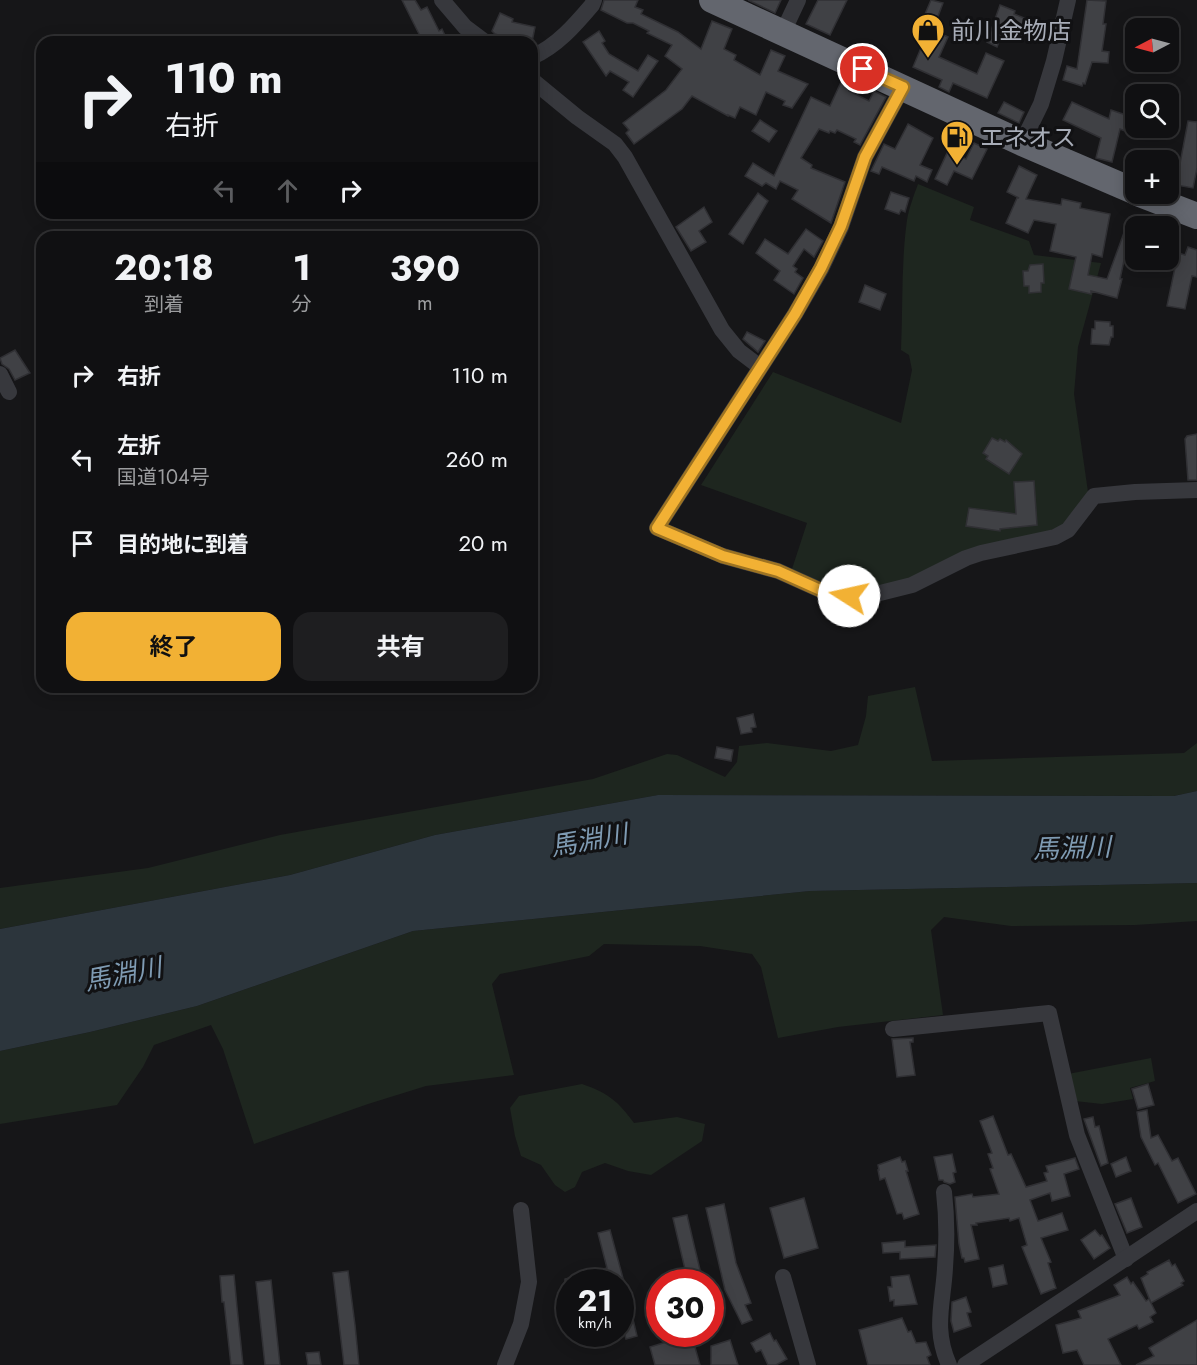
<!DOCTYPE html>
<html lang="ja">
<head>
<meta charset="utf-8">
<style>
  body { margin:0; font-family:Jost,"Noto Sans JP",sans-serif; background:#1e1e20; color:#f1f3f6; height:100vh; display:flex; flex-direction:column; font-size:22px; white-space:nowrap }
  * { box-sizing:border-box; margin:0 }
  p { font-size:20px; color:#9c9d9f }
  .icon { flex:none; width:33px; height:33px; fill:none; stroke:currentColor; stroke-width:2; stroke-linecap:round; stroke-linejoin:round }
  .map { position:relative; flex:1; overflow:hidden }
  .panel { position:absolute; left:36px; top:231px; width:502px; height:462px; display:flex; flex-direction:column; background:#101012; border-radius:18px; box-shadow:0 3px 15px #0003,0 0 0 2px #303032 }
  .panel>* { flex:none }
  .guide { position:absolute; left:36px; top:36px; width:502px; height:183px; border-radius:18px; box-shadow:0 3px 15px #0003,0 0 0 2px #303032; background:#101012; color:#f1f3f6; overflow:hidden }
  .needle { width:39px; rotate:264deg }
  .fabs { position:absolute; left:1125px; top:18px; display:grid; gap:12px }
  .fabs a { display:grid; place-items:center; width:54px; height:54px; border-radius:12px; background:#101012; box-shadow:0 3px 15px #0003,0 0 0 2px #303032; font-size:30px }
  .speed { position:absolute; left:556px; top:1269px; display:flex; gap:12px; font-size:30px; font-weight:700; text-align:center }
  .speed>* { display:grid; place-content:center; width:78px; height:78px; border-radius:50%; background:#101012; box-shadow:0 3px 15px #0003,0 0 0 2px #303032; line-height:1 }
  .speed small { font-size:15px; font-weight:400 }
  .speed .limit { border:9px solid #d22; background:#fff; color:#111 }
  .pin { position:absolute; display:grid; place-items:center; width:51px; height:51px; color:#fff; margin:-26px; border:3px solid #fff; border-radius:50%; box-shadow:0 2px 6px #0007 }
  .me { position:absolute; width:66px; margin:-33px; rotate:280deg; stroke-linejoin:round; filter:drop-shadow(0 0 4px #0008) }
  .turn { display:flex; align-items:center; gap:21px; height:126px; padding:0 30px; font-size:27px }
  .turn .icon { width:78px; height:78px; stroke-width:2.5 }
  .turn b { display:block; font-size:42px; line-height:51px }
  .lanes { display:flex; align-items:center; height:57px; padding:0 30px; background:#0003; justify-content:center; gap:30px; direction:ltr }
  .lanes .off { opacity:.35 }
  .eta { display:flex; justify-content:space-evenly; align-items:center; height:102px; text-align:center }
  .eta b { font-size:36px; font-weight:700; line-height:42px }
  .primary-button { display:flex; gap:12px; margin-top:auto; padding:12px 30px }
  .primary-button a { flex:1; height:69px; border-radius:18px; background:#f2b134; color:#111; font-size:24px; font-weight:700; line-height:69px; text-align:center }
  .primary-button a+a { background:#1e1e20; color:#f1f3f6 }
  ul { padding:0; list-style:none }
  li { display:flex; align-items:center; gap:18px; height:84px; padding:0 30px }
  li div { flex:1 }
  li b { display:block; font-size:22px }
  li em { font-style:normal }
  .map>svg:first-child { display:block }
  .green { fill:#1e261f }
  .water { fill:#2c353c }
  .building { fill:#404145; stroke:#303034; stroke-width:1.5 }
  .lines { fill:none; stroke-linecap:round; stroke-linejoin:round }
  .minor { stroke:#37383d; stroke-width:16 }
  .highway { stroke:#63666e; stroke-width:26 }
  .route-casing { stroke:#9d7322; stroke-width:15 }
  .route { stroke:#f2b134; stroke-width:10 }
  .labels { text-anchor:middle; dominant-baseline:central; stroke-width:6; stroke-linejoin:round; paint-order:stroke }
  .poi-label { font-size:24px; fill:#a8adb8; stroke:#111113; text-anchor:start }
  .water-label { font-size:26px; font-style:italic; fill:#7f9bb3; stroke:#111113 }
</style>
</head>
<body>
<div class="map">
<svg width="1197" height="1365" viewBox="0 0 1197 1365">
  <rect width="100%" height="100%" fill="#161618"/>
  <g class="green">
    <path d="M918,184l56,23 -4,13 59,21 5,14 67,8 -23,84 -4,47 14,98 -22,31 -13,7 -139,48 -45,12 -42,-3 -36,-15 16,-49 -106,-38 72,-113 128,51 11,-53 -3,-15 -8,-5c2,-43 0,-87 6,-130 2,-12 7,-25 11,-36z"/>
    <path d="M915,687l17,74 252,-8 13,-10v48l-23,5 -516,-1 -223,40 -145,40 -290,54v-41l148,-20 132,-33 313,-56 74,-25 10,1 48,22 12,-15 2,-16 28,-3 64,8 27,-6 8,-29 2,-20z"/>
    <path d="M1197,883v38l-62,4 -124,1 -67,-9 -13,13 12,85 -105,12 -60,11 -17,-71 -9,-13 -52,-8 -96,-2 -15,12 -89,18 -8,10 22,91 -88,11 -58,18 -114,40 -31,-95 -12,-24 -57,20 -11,22 -26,38 -117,19v-73l90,-19 107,-26 216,-75 397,-40z"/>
    <path d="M1151,1058l4,23 -25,7 3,11 -31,5 -27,-3 -7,-27z"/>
    <path d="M582,1084c26,9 36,17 52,39l43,-6 28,7 -3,17 -51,34 -23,-4 -23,-8 -23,9 -7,15 -10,5 -10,-7 -14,-20 -20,-9 -6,-20 -5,-28 9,-12z"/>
  </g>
  <path class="water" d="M1197,791v92l-387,8 -397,40 -216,75 -107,26 -90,19v-122l290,-54 145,-40 223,-40 516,1z"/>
  <g class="building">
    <path d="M402,0h13l6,10 6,-3 12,24 3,-2 6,13h-31l5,-2z"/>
    <path d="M604,0h34l-3,7 8,3 -2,4 37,18 23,17 11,-28 20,8 -8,20 12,6 -2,5 26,15 11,-25 14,6 -7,15 30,13 -16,24 -9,-3 2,-4 -19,-9 -10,23 -16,-8 -5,11 -7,-3v1l-36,-20 -10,13 -48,35 -8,-11 3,-3 -6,-7 43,-33 16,-21 -17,-13 7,-11 -25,-12 2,-2 -16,-8h-6l-26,-13z"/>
    <path d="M748,0h33l-6,13z"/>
    <path d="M818,0h29l-17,35 -24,-11z"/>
    <path d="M931,0l12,3 -6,16 -12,-5z"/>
    <path d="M1087,0l19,1 -3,23h3l-4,27 7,1 -1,11 -16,-1 -7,22 -2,-1 -1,3 -19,-6 4,-14 10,3z"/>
    <path d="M1000,5l15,6 -1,3 15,6 -8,21 -19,-7 -5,13 -10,-5z"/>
    <path d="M500,13l13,6 -1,3 23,5 -3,15h-11l-26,-8 -3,-3z"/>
    <path d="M929,29l19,8 -9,20 38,17 9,-21 18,8 -17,37 -34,-15 -4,9 -10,-5 3,-7 -29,-13z"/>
    <path d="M599,31l6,10 -3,2 7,11 29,17 10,-16 10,6 -25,36 -10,-7 6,-8 -19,-11 -4,5 -23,-34z"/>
    <path d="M842,80l10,4 -3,7 20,10 5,-10 12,6 -26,48 -6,-3 2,-3 -19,-9 -2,3 -5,-2 -1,2 -10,-4 -18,29 11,7 -1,3 34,14 -14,41 -39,-24 6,-9 -18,-9 -4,8 -10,-6 -4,3 -17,-10 8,-13 21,13 37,-79 19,9z"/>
    <path d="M1004,102l20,10 -5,11 -21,-10z"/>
    <path d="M1072,102l37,17 2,-9 18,6 -4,15 -5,-2 -8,33 -16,-4 5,-20 -38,-18z"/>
    <path d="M760,120l17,11 -8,11 -17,-11z"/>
    <path d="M1188,121l9,1v46l-4,20 -17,-3z"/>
    <path d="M908,124l25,14 -13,27 12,5 -5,12 -11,-6 -2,5 -32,-14 -3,7 -8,-3 13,-27 11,5z"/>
    <path d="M974,143l13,6 -15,30 -18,-8 -7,14 -12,-6 13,-28 18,8z"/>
    <path d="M1019,166l18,9 -11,24 35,6 1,-6 19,4 -1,5 30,6 -8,43 -10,-3 -4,21 19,4 18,-49 11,3v12l-8,-3 -8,37h2l-5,19 -26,-7v3l-22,-5 7,-32 -26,-6 6,-27 -22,-4 -6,13 -22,-10 11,-25h2l-12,-6z"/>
    <path d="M891,192l18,6 -4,14 -4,-2 -2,4 -14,-5z"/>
    <path d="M758,193l10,8 -25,43 -14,-10z"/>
    <path d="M704,207l8,15 -13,9 7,11 -15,9 -15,-24z"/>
    <path d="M806,229l17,12 -9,16 -10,-8 -11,17 4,3 -2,3 8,6 -9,16 -20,-14 6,-9 -24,-18 9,-14 23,15z"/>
    <path d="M1188,247l9,3v27l-5,-1 -7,33 -18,-3 11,-53 7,2z"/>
    <path d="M1043,264l1,19h-3v9l-12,1v-7h-5l-1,-15h5l2,-6z"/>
    <path d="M865,285l21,9 -6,16 -21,-8z"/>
    <path d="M1095,321l15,1v4h3v11h-2l-2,8 -18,-1 1,-15h3z"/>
    <path d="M747,332l18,9 -7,11 -15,-13z"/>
    <path d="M15,350l15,23 -15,7 -6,-11 -7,-5 -2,-6z"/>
    <path d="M1197,434v46h-9l-3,-41 2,-3z"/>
    <path d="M992,438l6,3 2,-2 5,3 1,-2 16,14 -13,20 -23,-15 2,-3 -5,-3z"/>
    <path d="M1034,481l3,44 -37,4v2l-34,-5 3,-18 47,6 -2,-32z"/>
    <path d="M753,714l3,13 -5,1 1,4 -11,2 -4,-16z"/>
    <path d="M717,747l16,3 -2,11 -16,-3z"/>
    <path d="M913,1038v4h-3l5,33 -18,2 -5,-38z"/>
    <path d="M1148,1084l6,21 -16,4 -6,-20z"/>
    <path d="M1147,1110l4,28 7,-3 14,26 6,-3 18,36 -18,9 -20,-40 -3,2 -14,-28 -4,-25z"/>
    <path d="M993,1116l15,39 3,-1 15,33 21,-6 -3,-8 4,-1 -2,-6 29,-8 4,11 -15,5 6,22 -18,5 -2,-8 -20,7 8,21 24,-8 6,17 -27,8 10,24 -3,1 8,25 -15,6 -19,-47 5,-2 -8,-27 -9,3 -1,-3 -33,5 1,2h-6l8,34 -14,3 -1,-4h-2l-3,-14 -4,-47 17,-3 1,3 26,-3 -9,-25 3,-1 -5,-14 4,-1 -12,-32z"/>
    <path d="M1093,1117l2,10 4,-1 9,37 -7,3 -17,-47z"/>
    <path d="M952,1154l4,18 -3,1 2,9 -5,2 -6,-2 -1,-2h-4l-5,-23z"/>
    <path d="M900,1157l2,5 3,-1 3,10h-2l13,43 -15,5 -2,-6 -5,1 -12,-36 -5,2 -2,-10h1l-1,-5z"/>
    <path d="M1126,1157l5,14 -15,6 -5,-13z"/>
    <path d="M804,1198l14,50 -34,10 -14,-50z"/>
    <path d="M1131,1198l11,29 -15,6 -12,-29z"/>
    <path d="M724,1204l12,59 15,40 -6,2 7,15 -10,4 -17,-34 -19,-82z"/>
    <path d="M687,1215l7,30 9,37h-15l-15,-64z"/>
    <path d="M610,1230l14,52h-59v-3l42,-11 -9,-35z"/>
    <path d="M1095,1230l5,6 2,-1 8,13 -16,11 -13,-19z"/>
    <path d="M905,1241v6l31,-2 -1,12 -35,2v-7l-17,1 -1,-10z"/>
    <path d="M1169,1260l3,6 3,-2 9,17 -3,2 2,2 -32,18 -10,-25 7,-4 -1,-2z"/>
    <path d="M1003,1265l4,19 -14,3 -4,-19z"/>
    <path d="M348,1271l7,54 4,40h-15l-11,-92z"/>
    <path d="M234,1275l3,32 6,58h-12l-7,-63h-2l-2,-26z"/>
    <path d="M909,1275l8,29 -23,2v-6l-4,1 -2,-14h4l-1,-10z"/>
    <path d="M1127,1277l4,7 2,-2 13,19 3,-2 7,14 -6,4 3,5 -14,7 -2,-4 -29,14 13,26h-37l-7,-15 -14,3 -7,-28 25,-7 -3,-7 42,-16 -6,-10z"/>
    <path d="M271,1280l9,85h-15l-9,-83z"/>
    <path d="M625,1286l12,50 -11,3 -5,-18v-34z"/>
    <path d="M966,1297l5,15 -4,1 4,13 -17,6 -3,-11 1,-19z"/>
    <path d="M902,1318l6,14 3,-1 5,12 10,-1 5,13 -4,2 3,8h-62l-9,-35z"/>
    <path d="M1197,1320v45h-61l18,-9 -5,-8z"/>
    <path d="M770,1333l4,8 2,-1 11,19 -11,6h-8l-7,-15 -5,2 -5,-9z"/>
    <path d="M673,1340l2,5 18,-5 7,25h-45l-5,-18z"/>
    <path d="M730,1340l8,25h-27v-19z"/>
    <path d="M319,1352l2,13h-13l-2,-12z"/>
  </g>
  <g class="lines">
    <g class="minor">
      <path d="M442,0l23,27 20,15"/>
      <path d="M783,32l15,-32"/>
      <path d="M532,57c25,-11 43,-32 60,-52l2,-5"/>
      <path d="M532,80l45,37 38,27 10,13 97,173 17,21 21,16"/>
      <path d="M903,87l-38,70 -24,70 -20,42 -26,45 -138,214 66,28 55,15 49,22 22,3 23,-1 40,-10 54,-27 15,-5 74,-16 13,-7 26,-34 41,-4 62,-2"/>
      <path d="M1022,143l19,-39 13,-43 14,-61"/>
      <path d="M0,374l9,18"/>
      <path d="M893,1029l156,-16 28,122 49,124"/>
      <path d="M944,1192c3,26 3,50 1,76 -2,36 -12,61 4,97"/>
      <path d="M783,1277l25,88"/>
      <path d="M505,1365l16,-41 8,-42 -8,-72"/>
      <path d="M965,1365l232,-154"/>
    </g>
    <g class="highway">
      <path d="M712,0l310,143 114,49"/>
      <path d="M1140,194l57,22"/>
    </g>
  </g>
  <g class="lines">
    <g class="route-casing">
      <path id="route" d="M849,596l-22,-3 -49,-22 -55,-15 -66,-28 138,-214 26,-46 20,-42 24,-69 38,-70 -40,-18"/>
    </g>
    <use href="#route" class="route"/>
  </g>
  <defs>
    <g id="shop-pin" transform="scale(1.725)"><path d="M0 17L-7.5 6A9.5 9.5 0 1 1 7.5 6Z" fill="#f2b134" stroke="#111113"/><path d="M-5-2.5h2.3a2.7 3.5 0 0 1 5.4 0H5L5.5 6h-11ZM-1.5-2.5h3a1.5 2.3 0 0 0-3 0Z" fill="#111"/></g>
    <g id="fuel-pin" transform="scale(1.725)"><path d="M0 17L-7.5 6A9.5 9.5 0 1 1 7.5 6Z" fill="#f2b134" stroke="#111113"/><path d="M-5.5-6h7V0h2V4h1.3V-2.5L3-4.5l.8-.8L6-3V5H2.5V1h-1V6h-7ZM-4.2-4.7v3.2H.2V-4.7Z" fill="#111"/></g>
  </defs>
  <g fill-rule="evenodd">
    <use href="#shop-pin" x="928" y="30"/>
    <use href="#fuel-pin" x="957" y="137"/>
  </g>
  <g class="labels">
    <g class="poi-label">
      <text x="951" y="30">前川金物店</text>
      <text x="980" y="137">エネオス</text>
    </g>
    <g class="water-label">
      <text transform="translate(589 840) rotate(-10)">馬淵川</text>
      <text transform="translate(1072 848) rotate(-2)">馬淵川</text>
      <text transform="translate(123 974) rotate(-11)">馬淵川</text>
    </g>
  </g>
</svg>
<div class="fabs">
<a><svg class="needle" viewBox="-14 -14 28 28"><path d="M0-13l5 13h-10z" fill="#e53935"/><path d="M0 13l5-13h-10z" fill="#9c9d9f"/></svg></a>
<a><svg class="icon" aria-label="search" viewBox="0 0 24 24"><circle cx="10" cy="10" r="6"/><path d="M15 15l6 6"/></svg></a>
<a>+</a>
<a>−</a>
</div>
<div class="speed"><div>21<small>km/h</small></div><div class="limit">30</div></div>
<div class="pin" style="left:863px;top:69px;background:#d93025"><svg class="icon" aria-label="arrive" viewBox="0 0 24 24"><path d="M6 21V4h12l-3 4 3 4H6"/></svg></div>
<svg class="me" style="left:849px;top:596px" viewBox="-20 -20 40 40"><circle r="19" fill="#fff"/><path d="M0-13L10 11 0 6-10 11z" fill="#f2b134"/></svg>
<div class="guide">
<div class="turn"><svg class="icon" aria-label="right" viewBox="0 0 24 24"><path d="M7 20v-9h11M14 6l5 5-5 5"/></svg><div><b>110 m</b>右折</div></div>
<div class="lanes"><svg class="icon off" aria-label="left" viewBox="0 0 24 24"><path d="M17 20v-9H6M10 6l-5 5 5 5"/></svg><svg class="icon off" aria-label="ahead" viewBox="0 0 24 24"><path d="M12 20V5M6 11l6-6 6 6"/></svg><svg class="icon" aria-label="right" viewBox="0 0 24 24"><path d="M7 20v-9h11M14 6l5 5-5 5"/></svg></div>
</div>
<section class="panel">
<div class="eta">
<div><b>20:18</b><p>到着</p></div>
<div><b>1</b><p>分</p></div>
<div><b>390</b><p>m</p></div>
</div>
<ul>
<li><svg class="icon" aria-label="right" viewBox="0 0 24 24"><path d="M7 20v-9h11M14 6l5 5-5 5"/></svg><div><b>右折</b></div><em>110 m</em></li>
<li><svg class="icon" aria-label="left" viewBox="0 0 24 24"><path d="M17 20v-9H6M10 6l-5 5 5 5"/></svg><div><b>左折</b><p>国道104号</p></div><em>260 m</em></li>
<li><svg class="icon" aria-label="arrive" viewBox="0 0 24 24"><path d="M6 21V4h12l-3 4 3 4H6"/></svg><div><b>目的地に到着</b></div><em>20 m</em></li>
</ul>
<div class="primary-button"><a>終了</a><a>共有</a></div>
</section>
</div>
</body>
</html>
